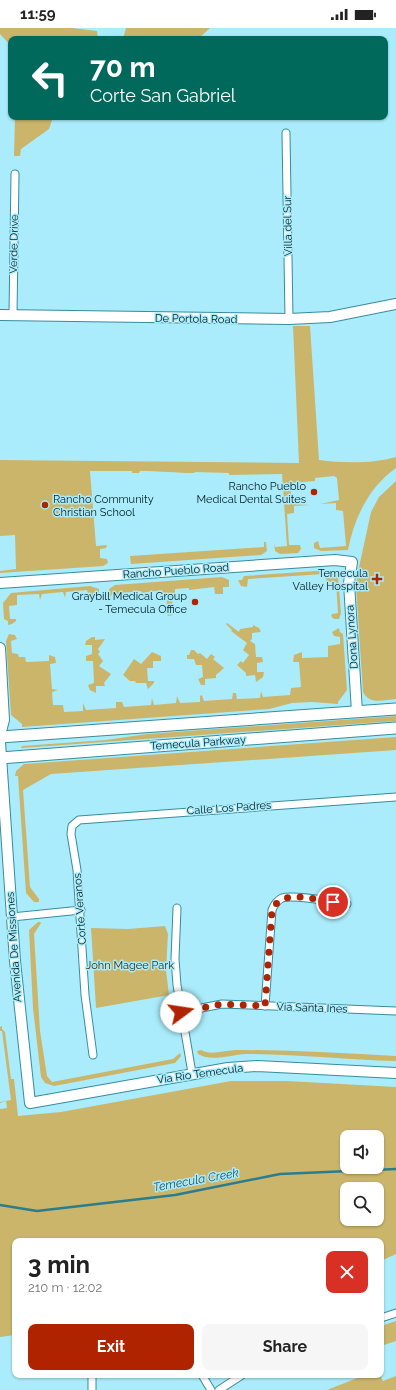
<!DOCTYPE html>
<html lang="en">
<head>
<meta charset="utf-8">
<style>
  body { margin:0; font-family:Raleway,sans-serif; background:#f6f6f6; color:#222; height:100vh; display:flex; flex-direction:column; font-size:15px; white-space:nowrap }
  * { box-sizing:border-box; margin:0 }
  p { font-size:13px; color:#767676 }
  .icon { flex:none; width:22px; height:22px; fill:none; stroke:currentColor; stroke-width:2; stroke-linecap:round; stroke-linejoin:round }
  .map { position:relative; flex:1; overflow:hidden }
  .sheet { position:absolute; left:12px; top:1210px; width:372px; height:140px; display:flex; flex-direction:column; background:#fff; border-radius:8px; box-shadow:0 1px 3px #0004 }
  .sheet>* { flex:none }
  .banner { position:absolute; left:8px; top:8px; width:380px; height:84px; border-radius:8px; box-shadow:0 1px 3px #0004; background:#00695c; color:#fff; overflow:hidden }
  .fabs { position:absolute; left:340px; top:1102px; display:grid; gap:8px }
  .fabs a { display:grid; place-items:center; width:44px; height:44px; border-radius:8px; background:#fff; box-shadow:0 1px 3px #0004; font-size:20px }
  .pin { position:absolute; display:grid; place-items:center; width:34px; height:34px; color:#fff; margin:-17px; border:2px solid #fff; border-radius:50%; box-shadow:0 1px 4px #0007 }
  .me { position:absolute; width:44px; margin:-22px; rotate:76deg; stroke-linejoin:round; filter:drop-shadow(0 0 3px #0008) }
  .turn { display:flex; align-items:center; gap:14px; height:84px; padding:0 16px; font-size:18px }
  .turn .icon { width:52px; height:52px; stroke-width:2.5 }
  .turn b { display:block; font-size:28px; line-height:34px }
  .round { display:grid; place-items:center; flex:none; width:42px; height:42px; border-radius:8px; background:#f6f6f6 }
  .head { display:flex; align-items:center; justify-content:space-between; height:68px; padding:0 16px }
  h1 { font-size:24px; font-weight:700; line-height:30px }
  .button { display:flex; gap:8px; margin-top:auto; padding:8px 16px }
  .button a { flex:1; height:46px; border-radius:8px; background:#af2300; color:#fff; font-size:16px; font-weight:700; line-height:46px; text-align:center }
  .button a+a { background:#f6f6f6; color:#222 }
  .status { display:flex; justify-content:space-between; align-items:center; height:28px; padding:0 20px; background:#fff; direction:ltr }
  .status svg { height:11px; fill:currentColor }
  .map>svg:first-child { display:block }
  .green { fill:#cbb56b; fill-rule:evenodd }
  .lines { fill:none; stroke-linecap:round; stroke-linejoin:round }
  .stream { stroke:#297d8d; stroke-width:2.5 }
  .street-casing { stroke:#358d9e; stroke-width:9 }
  .secondary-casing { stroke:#358d9e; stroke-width:12 }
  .primary-casing { stroke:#358d9e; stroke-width:13 }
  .street { stroke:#fff; stroke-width:7 }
  .secondary { stroke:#fff; stroke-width:10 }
  .primary { stroke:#fff; stroke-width:11 }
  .route { stroke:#af2300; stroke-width:7; stroke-dasharray:0 12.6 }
  .poi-dot { fill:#af2300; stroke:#aaecfb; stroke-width:1.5 }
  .labels { text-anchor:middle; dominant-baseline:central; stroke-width:3; stroke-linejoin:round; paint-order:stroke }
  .street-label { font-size:11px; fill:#031e23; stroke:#aaecfb }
  .poi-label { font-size:11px; fill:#031e23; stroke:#aaecfb; text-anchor:end }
  .park-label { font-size:11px; fill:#382e0b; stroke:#aaecfb }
  .water-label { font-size:12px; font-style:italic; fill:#26545d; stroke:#aaecfb }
</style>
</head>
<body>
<div class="status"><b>11:59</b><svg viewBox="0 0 49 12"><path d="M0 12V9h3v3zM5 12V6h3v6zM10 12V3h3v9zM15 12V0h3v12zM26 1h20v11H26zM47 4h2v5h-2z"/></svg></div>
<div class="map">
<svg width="396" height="1362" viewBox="0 0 396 1362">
  <rect width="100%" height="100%" fill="#aaecfb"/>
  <g class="green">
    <path d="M0,0h72l25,3 1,8h-87v7l-11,-12z"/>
    <path d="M126,0h84l-12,11h-75z"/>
    <path d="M15,89h38l-4,12 -28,20 -1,7h-6z"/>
    <path d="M293,298h17l9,134c24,3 53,4 77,-3v11c-27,19 -42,50 -48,82l-27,1 -7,-3v-5l4,-2 2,7 26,-2 -3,-35 -7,-1v-7l-16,1 19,-4 -2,-22 -3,-2 -19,2v3l-25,2 2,21 19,1 -17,1v7l-7,1 2,31h11l1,4 -3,4 -18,1 -5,-3 -1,-9 1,5 12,-1 -5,-72 -53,1v-2l-34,-1 -1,1c-17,0 -34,-2 -54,-2l-1,2h-7v-2h-42l6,75 11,-1 -1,3 -6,1v9l7,1 1,4 -5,3 -103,7v-2l16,-2 -1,-34 -15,1v-76l299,3z"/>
    <path d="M396,453v218c-12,1 -27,6 -33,-7l-7,-105 2,-15 13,-60 8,-15z"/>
    <path d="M264,514h2l1,9 -6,4 -130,9 -1,-8 134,-9z"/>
    <path d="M331,542l7,6 3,37 -2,6h-5l-3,-3 1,-2 6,-1 -2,-31h-9l-3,-8 -76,5 -1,8 -6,-1 -3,-6h4l2,-4z"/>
    <path d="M222,549l7,3v7h-6v7h-8l-1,-7 -25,3v-2l-14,1v4l-3,5 1,17 -5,1 -3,-7 2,-1v-10l-4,-4 -1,-4 -20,3 -1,-2 -19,2v4h-6v-3h-4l-2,4 -1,-9 6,-4z"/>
    <path d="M90,558l9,3v4l-10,4 -2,-7 -21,2 -1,6 -2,-6 -21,2 -2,6 -1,-6 -22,1v10l-8,1 1,13h6v2l-4,3 -4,1v-4l-4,-2 -1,-16 8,-10z"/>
    <path d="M227,595l12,9 1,-3 13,-2v-2l6,3 2,4 -9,1v6l-2,2 5,3 1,13h6l1,5 -6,1v9h7l-1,5 -7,5 -1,-7 -9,1v-3l-9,-8 4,-4 2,2 6,-8 -6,-5 4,-7 -16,-12 1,-1 -6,-6z"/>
    <path d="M339,600l1,4 3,2 4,56 -9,12v2l-26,-2 -20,1 -23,6 -247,18v-3l-11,-9 -5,-74 3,-7 6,1 2,4 -6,2 1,12 6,1 1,3h6l1,5 23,-1v-6l6,2 1,6 -6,1 2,25 6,1 -6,2 1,13h10l1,7 19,-1v-8l3,7 30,-2v-6h6l2,5 27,-2 1,-7 2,7 22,-2 1,-7 3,7 20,-1v-6l2,-1 2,6 28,-2 1,-6h3l1,6 23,-1 1,-7 2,6 27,-2 1,-7 10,-1 -2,-25h-6l1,-7 8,-3v6l26,-1v-11l12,-2v-7l-6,-1 -2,-4z"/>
    <path d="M92,609h3v3l10,-1 -7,10 2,3 -2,2 5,7 -4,5 12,8 -7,9 1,3h-9v7l-6,-3 -2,-5 6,-2 -1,-22h-7v-5l6,-2v-9h-7l1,-4z"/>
    <path d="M191,622h3l4,4 2,-1 7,6 4,-5 4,3 -2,2 11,9 -8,7v3l-11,1v6h-4l-3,-6 5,-2 -1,-12h-6l-2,-6h-7v-4h2z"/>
    <path d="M152,624l9,4v5h-8v7h-6l1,13h6v2l-6,6 -2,-6h-10l-1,-2h-5l-7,-6 11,-16 7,5z"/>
    <path d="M396,688v5l-375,27 1,-2 84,-6 41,-6z"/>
    <path d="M396,709v13l-345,24 -28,16 7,97 9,12v3h-5l-8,-9 -8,-117h-3l1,-5 8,-7z"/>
    <path d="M38,894h2l1,1 -7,11 6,97 7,45 5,6 121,-23 7,-6 1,3 -6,7 -121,23 -9,-3 -4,-6 -8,-69 -4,-78z"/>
    <path d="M165,898l3,8 -2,36 3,25 -73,13 -5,-80 37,1z"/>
    <path d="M2,998v3l3,3 6,47h3l4,37 43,-4 170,-31h56l109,6v167l-15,7v-20h-366v94l-15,2v-228l7,-1 -1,-7 -6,2v-1l11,-2 -9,-69h-2v-4zM347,1109h30v30h-30zM347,1161h30v30h-30z"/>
    <path d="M201,1022c10,6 24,0 35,0 54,0 107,3 160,6v5c-50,-1 -100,-7 -150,-7 -16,1 -35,8 -48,0l-1,-3z"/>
    <path d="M396,1293v20l-15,5v-20z"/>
    <path d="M365,1347h15l3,6 13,-5v14h-69z"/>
  </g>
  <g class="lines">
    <path class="stream" d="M0,1177l37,6 138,-16 105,-21 116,-5"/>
    <g class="street-casing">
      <g id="street">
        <path d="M286,105l3,186"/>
        <path d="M13,287l2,-141"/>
        <path d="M177,880l-2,51 2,26 15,88"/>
        <path d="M12,889l69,-7"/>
        <path d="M265,978l7,-96c2,-5 4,-9 10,-12 11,-4 51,4 65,6"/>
        <path d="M181,984l41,-8 174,7"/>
        <path d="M93,1027l-8,-60 -8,-125 -6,-36 1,-8 7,-6 317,-23"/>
        <path d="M381,1290l15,-5"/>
        <path d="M202,1347l9,15"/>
        <path d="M92,1362v-12"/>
        <path d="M219,1362l23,-15"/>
      </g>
    </g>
    <g class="secondary-casing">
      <g id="secondary">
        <path d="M0,287l289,4 41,-2 66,-13"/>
        <path d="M0,555l335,-23 17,2 -3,21 8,129"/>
        <path d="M0,620l4,72 -4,15"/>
        <path d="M0,714l15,219 15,142 198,-35 29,-2 139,7"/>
      </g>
    </g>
    <g class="primary-casing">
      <g id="primary">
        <path d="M0,709l396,-28"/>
        <path d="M0,730l396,-30"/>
      </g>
    </g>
    <use href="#street" class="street"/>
    <use href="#secondary" class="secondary"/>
    <use href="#primary" class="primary"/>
  </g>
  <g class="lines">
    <path class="route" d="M181,984l41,-8 43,2 7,-96c10,-22 42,-10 61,-8"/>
  </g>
  <g class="poi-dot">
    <circle cx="314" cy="464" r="4"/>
    <circle cx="45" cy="477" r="4"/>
    <path d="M375 545h4v4h4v4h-4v4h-4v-4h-4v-4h4z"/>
    <circle cx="195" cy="574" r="4"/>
  </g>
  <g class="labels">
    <g class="street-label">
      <text transform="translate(288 198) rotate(-91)">Villa del Sur</text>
      <text transform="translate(14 216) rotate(-89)">Verde Drive</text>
      <text transform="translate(196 291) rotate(1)">De Portola Road</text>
      <text transform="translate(176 543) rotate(-4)">Rancho Pueblo Road</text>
      <text transform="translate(352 609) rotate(-94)">Dona Lynora</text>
      <text transform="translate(198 715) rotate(-4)">Temecula Parkway</text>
      <text transform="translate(229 780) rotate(-4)">Calle Los Padres</text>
      <text transform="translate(80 881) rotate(-94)">Corte Veranos</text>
      <text transform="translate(14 919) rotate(-94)">Avenida De Missiones</text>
      <text transform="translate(312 980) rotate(2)">Via Santa Ines</text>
      <text transform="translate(200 1046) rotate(-8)">Via Rio Temecula</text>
    </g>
    <g class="poi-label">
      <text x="306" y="458">Rancho Pueblo<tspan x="306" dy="13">Medical Dental Suites</tspan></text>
      <text x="53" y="471" text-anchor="start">Rancho Community<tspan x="53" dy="13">Christian School</tspan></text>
      <text x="368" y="545">Temecula<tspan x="368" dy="13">Valley Hospital</tspan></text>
      <text x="187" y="568">Graybill Medical Group<tspan x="187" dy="13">- Temecula Office</tspan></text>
    </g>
    <g class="park-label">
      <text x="130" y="937">John Magee Park</text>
    </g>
    <g class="water-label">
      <text transform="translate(196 1152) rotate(-10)">Temecula Creek</text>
    </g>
  </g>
</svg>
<div class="fabs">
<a><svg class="icon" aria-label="sound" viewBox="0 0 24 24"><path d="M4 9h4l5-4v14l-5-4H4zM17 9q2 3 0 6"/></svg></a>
<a><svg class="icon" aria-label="search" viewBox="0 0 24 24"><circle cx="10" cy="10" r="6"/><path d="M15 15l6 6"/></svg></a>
</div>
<div class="pin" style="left:333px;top:874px;background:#d93025"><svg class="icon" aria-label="arrive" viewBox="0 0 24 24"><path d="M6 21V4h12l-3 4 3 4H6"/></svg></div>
<svg class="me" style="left:181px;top:984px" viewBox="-20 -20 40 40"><circle r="19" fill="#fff"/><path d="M0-13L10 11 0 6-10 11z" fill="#af2300"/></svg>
<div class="banner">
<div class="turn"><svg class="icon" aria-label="left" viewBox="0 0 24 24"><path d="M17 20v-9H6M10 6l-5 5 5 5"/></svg><div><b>70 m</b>Corte San Gabriel</div></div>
</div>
<section class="sheet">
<div class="head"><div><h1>3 min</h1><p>210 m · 12:02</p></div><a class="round" style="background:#d93025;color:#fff"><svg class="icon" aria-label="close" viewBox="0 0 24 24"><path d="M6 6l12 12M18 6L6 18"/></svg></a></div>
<div class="button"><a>Exit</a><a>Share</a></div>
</section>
</div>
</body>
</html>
